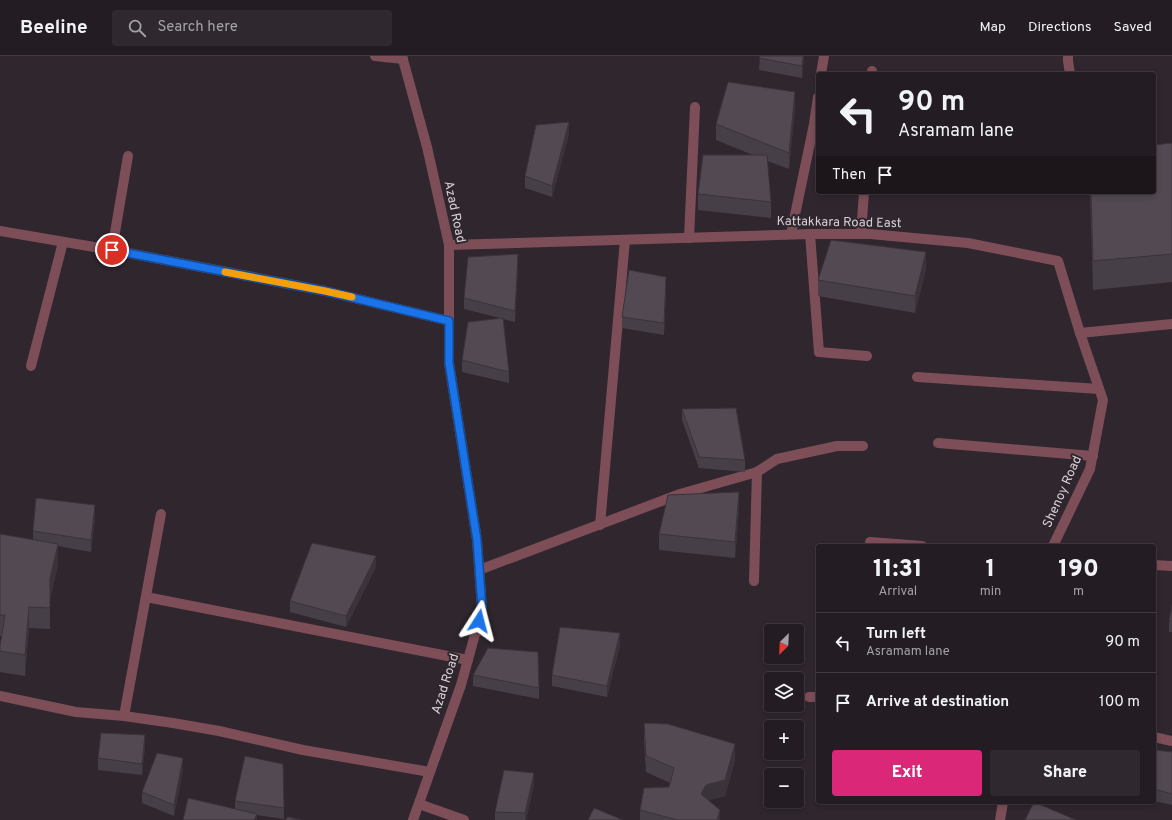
<!DOCTYPE html>
<html lang="en">
<head>
<meta charset="utf-8">
<style>
  body { margin:0; font-family:Overpass,sans-serif; background:#2f292f; color:#f1f3f6; height:100vh; display:flex; flex-direction:column; font-size:15px; white-space:nowrap }
  * { box-sizing:border-box; margin:0 }
  p { font-size:13px; color:#a3a1a5 }
  .icon { flex:none; width:22px; height:22px; fill:none; stroke:currentColor; stroke-width:2; stroke-linecap:round; stroke-linejoin:round }
  .map { position:relative; flex:1; overflow:hidden }
  .drawer { position:absolute; left:816px; top:488px; width:340px; height:260px; display:flex; flex-direction:column; background:#231c22; border-radius:4px; box-shadow:0 2px 6px #0003,0 0 0 1px #403a40 }
  .drawer>* { flex:none }
  .banner { position:absolute; left:816px; top:16px; width:340px; height:122px; border-radius:4px; box-shadow:0 2px 6px #0003,0 0 0 1px #403a40; background:#231c22; color:#f1f3f6; overflow:hidden }
  .needle { width:26px; rotate:204deg }
  .fabs { position:absolute; left:764px; top:568px; display:grid; gap:8px }
  .fabs a { display:grid; place-items:center; width:40px; height:40px; border-radius:4px; background:#231c22; box-shadow:0 2px 6px #0003,0 0 0 1px #403a40; font-size:20px }
  .pin { position:absolute; display:grid; place-items:center; width:34px; height:34px; color:#fff; margin:-17px; border:2px solid #fff; border-radius:50%; box-shadow:0 1px 4px #0007 }
  .me { position:absolute; width:44px; margin:-22px; rotate:9deg; stroke-linejoin:round; filter:drop-shadow(0 0 3px #0008) }
  .turn { display:flex; align-items:center; gap:14px; height:84px; padding:0 16px; font-size:18px }
  .turn .icon { width:52px; height:52px; stroke-width:2.5 }
  .turn b { display:block; font-size:28px; line-height:34px }
  .then { display:flex; align-items:center; height:38px; padding:0 16px; background:#0003; gap:8px; font-size:15px }
  .eta { display:flex; justify-content:space-evenly; align-items:center; height:68px; text-align:center }
  .eta b { font-size:24px; font-weight:800; line-height:28px }
  .cta { display:flex; gap:8px; margin-top:auto; padding:8px 16px }
  .cta a { flex:1; height:46px; border-radius:4px; background:#db2777; color:#fff; font-size:16px; font-weight:800; line-height:46px; text-align:center }
  .cta a+a { background:#2f292f; color:#f1f3f6 }
  ul { padding:0; list-style:none }
  li { display:flex; align-items:center; gap:12px; height:60px; padding:0 16px; border-top:1px solid #403a40 }
  li div { flex:1 }
  li b { display:block; font-size:15px }
  li em { font-style:normal }
  header { display:flex; align-items:center; gap:24px; box-sizing:border-box; height:56px; padding:0 20px; background:#231c22; border-bottom:1px solid #403a40 }
  header strong { font-size:19px }
  nav { display:flex; gap:22px; margin-inline-start:auto; font-size:14px }
  .search { width:280px; height:36px; background:#2f292f; display:flex; align-items:center; gap:10px; box-sizing:border-box; padding:0 14px; border-radius:4px; color:#a3a1a5; font-size:15px }
  .map>svg:first-child { display:block }
  .lines { fill:none; stroke-linecap:round; stroke-linejoin:round }
  .minor { stroke:#7d4e57; stroke-width:10 }
  .wall { fill:#473f47 }
  .shaded-wall { fill:#3a333a }
  .building { fill:#534953; stroke:#3a333a }
  .route-casing { stroke:#114b97; stroke-width:10 }
  .route { stroke:#1a73e8; stroke-width:7 }
  .slow { stroke:#f59e0b; stroke-width:7 }
  .labels { text-anchor:middle; dominant-baseline:central; stroke-width:4; stroke-linejoin:round; paint-order:stroke }
  .street-label { font-size:13px; fill:#d7d1d7; stroke:#2f262e }
</style>
</head>
<body>
<header>
<strong>Beeline</strong>
<div class="search"><svg class="icon" aria-label="search" viewBox="0 0 24 24"><circle cx="10" cy="10" r="6"/><path d="M15 15l6 6"/></svg>Search here</div>
<nav><a>Map</a><a>Directions</a><a>Saved</a></nav>
</header>
<div class="map">
<svg width="1172" height="764" viewBox="0 0 1172 764">
  <rect width="100%" height="100%" fill="#2f262e"/>
  <g class="lines">
    <g class="minor">
      <path d="M375,0l28,3"/>
      <path d="M402,0l25,91 22,98v118l28,177 5,69 -21,76 -48,135"/>
      <path d="M1068,0v5l2,13"/>
      <path d="M821,18l3,-18"/>
      <path d="M872,18v-3"/>
      <path d="M0,175l123,21 202,39 124,30"/>
      <path d="M791,178l23,-110 4,-27"/>
      <path d="M810,178l9,118 48,4"/>
      <path d="M861,178l3,-42"/>
      <path d="M689,182l6,-131"/>
      <path d="M449,189l361,-11h60l98,9 90,18 22,72 92,-9"/>
      <path d="M112,194l16,-94"/>
      <path d="M31,310l32,-124"/>
      <path d="M917,321l182,12"/>
      <path d="M938,387l155,13"/>
      <path d="M757,416l20,-13 60,-13h26"/>
      <path d="M600,469l25,-285"/>
      <path d="M870,486l52,4"/>
      <path d="M1053,490l37,-77 13,-69 -23,-67"/>
      <path d="M1154,509l18,1"/>
      <path d="M479,514l201,-76 77,-22 -3,109"/>
      <path d="M146,541l322,63"/>
      <path d="M0,640l76,16 48,4 49,7 46,8 84,19 127,22"/>
      <path d="M809,641h9"/>
      <path d="M124,660l37,-202"/>
      <path d="M1154,681l18,4"/>
      <path d="M419,748l45,16"/>
      <path d="M1000,764l3,-18"/>
    </g>
  </g>
  <g class="wall">
    <path d="M760,0h44l-2,22 -43,-8z"/>
    <path d="M795,52l-6,61 -22,-8 4,41v16l-73,-8v-16l55,-39 -37,-15v-16z"/>
    <path d="M569,78l-17,63 -27,-9v-12z"/>
    <path d="M1172,87v139l-79,8 -3,-98h64z"/>
    <path d="M518,210l-3,56 -12,-3 6,53v11l-47,-11v-12l38,-42 -36,-9v-11z"/>
    <path d="M926,213l-11,44 -97,-17v-16z"/>
    <path d="M666,232l-2,47 -42,-7v-11z"/>
    <path d="M682,353l63,51v12l-46,-4 -17,-48z"/>
    <path d="M739,453l-4,49 -76,-8v-16z"/>
    <path d="M95,461l-4,35 -33,-6v19l-8,34v30l-21,-1 -4,48 -25,-4v-26l2,-10h-2v-102l33,6v-9z"/>
    <path d="M376,511l-30,60 -56,-15v-11z"/>
    <path d="M1172,550v26h-3v-11z"/>
    <path d="M620,589l-13,52 -55,-11v-11z"/>
    <path d="M473,619l66,13v11l-66,-13z"/>
    <path d="M644,667l91,37 -10,36 -16,4 11,20h-80v-10l29,-23 1,-4 -24,-11 -2,-32z"/>
    <path d="M145,690l-3,29 -44,-5v-12z"/>
    <path d="M1154,694l18,2v53l-18,-4z"/>
    <path d="M283,708l1,55 -27,-4v5l-22,-11v-8z"/>
    <path d="M183,713l-9,47 -32,-13v-11z"/>
    <path d="M534,728l-8,36h-31v-8z"/>
    <path d="M921,746h9v1z"/>
  </g>
  <g class="shaded-wall">
    <path d="M803,0h1l-2,22v-12z"/>
    <path d="M795,36v16l-6,61v-16z"/>
    <path d="M569,66v12l-17,63v-11z"/>
    <path d="M926,196v17l-11,44v-17z"/>
    <path d="M518,198v12l-3,56v-11z"/>
    <path d="M666,221v11l-2,47v-12z"/>
    <path d="M739,436v17l-4,49v-16z"/>
    <path d="M95,449v12l-4,35v-12z"/>
    <path d="M58,488v21l-8,35v-21z"/>
    <path d="M376,500v11l-30,60v-11z"/>
    <path d="M29,551v21l-4,48v-21z"/>
    <path d="M620,577v12l-13,52v-11z"/>
    <path d="M145,679v11l-3,29v-11z"/>
    <path d="M735,688v16l-10,36 -19,5 -5,-7 5,-9z"/>
    <path d="M183,702v11l-9,47v-11z"/>
    <path d="M534,717v11l-8,36h-1v-7z"/>
    <path d="M720,754v10h-3z"/>
    <path d="M257,758v6h-3z"/>
  </g>
  <g class="building">
    <path d="M760,0h43l-1,10 -43,-8z"/>
    <path d="M728,26l67,10 -6,61 -73,-29z"/>
    <path d="M569,66l-17,64 -27,-10 11,-51z"/>
    <path d="M1172,87v111l-79,7 -2,-69h63v-47z"/>
    <path d="M703,99h64l4,47 -73,-8z"/>
    <path d="M831,184l95,12 -11,44 -97,-16z"/>
    <path d="M518,198l-3,57 -51,-13 4,-41z"/>
    <path d="M629,214l37,7 -2,46 -42,-6z"/>
    <path d="M503,262l6,54 -47,-12 6,-38z"/>
    <path d="M736,352l9,52 -46,-3 -17,-48z"/>
    <path d="M739,436l-4,50 -76,-8 9,-39z"/>
    <path d="M36,442l59,7 -4,35 -58,-9z"/>
    <path d="M0,478l58,10 -8,35v29l-21,-1 -4,48 -25,-4v-5l5,-31h-5z"/>
    <path d="M312,487l64,13 -30,60 -56,-15z"/>
    <path d="M1172,550v15h-3z"/>
    <path d="M560,571l60,6 -13,53 -55,-11z"/>
    <path d="M488,592l50,4 1,36 -66,-13z"/>
    <path d="M644,667l24,1 67,20 -10,36 -19,5 -5,9 19,16 -3,10h-39l-38,-10 4,-22 25,-1 5,-19 -28,-12z"/>
    <path d="M101,677l44,2 -3,29 -44,-6z"/>
    <path d="M1154,694l18,2v42l-18,-5z"/>
    <path d="M157,697l26,5 -9,47 -32,-13z"/>
    <path d="M245,700l38,8 1,44 -49,-7z"/>
    <path d="M504,714l30,3 -9,40 -30,-1z"/>
    <path d="M188,742l69,16 -3,6h-71z"/>
    <path d="M1034,746l42,18h-51z"/>
    <path d="M594,752l29,12h-35z"/>
    <path d="M288,761l14,3h-17z"/>
  </g>
  <g class="lines">
    <g class="route-casing">
      <path id="route" d="M112,194l213,41 124,30v42l28,177 5,68 -3,13"/>
    </g>
    <use href="#route" class="route"/>
    <path class="slow" d="M225,216l100,19 27,6"/>
  </g>
  <g class="labels">
    <g class="street-label">
      <text transform="translate(454 156) rotate(78)">Azad Road</text>
      <text transform="translate(839 167) rotate(1)">Kattakkara Road East</text>
      <text transform="translate(1063 436) rotate(-66)">Shenoy Road</text>
      <text transform="translate(446 628) rotate(-72)">Azad Road</text>
    </g>
  </g>
</svg>
<div class="fabs">
<a><svg class="needle" viewBox="-14 -14 28 28"><path d="M0-13l5 13h-10z" fill="#e53935"/><path d="M0 13l5-13h-10z" fill="#a3a1a5"/></svg></a>
<a><svg class="icon" aria-label="layers" viewBox="0 0 24 24"><path d="M12 4l9 5-9 5-9-5zM3 14l9 5 9-5"/></svg></a>
<a>+</a>
<a>−</a>
</div>
<div class="pin" style="left:112px;top:194px;background:#d93025"><svg class="icon" aria-label="arrive" viewBox="0 0 24 24"><path d="M6 21V4h12l-3 4 3 4H6"/></svg></div>
<svg class="me" style="left:479px;top:565px" viewBox="-20 -20 40 40"><path d="M0-17L14 15 0 8-14 15z" fill="#1a73e8" stroke="#fff" stroke-width="4"/></svg>
<div class="banner">
<div class="turn"><svg class="icon" aria-label="left" viewBox="0 0 24 24"><path d="M17 20v-9H6M10 6l-5 5 5 5"/></svg><div><b>90 m</b>Asramam lane</div></div>
<div class="then">Then<svg class="icon" aria-label="arrive" viewBox="0 0 24 24"><path d="M6 21V4h12l-3 4 3 4H6"/></svg></div>
</div>
<section class="drawer">
<div class="eta">
<div><b>11:31</b><p>Arrival</p></div>
<div><b>1</b><p>min</p></div>
<div><b>190</b><p>m</p></div>
</div>
<ul>
<li><svg class="icon" aria-label="left" viewBox="0 0 24 24"><path d="M17 20v-9H6M10 6l-5 5 5 5"/></svg><div><b>Turn left</b><p>Asramam lane</p></div><em>90 m</em></li>
<li><svg class="icon" aria-label="arrive" viewBox="0 0 24 24"><path d="M6 21V4h12l-3 4 3 4H6"/></svg><div><b>Arrive at destination</b></div><em>100 m</em></li>
</ul>
<div class="cta"><a>Exit</a><a>Share</a></div>
</section>
</div>
</body>
</html>
